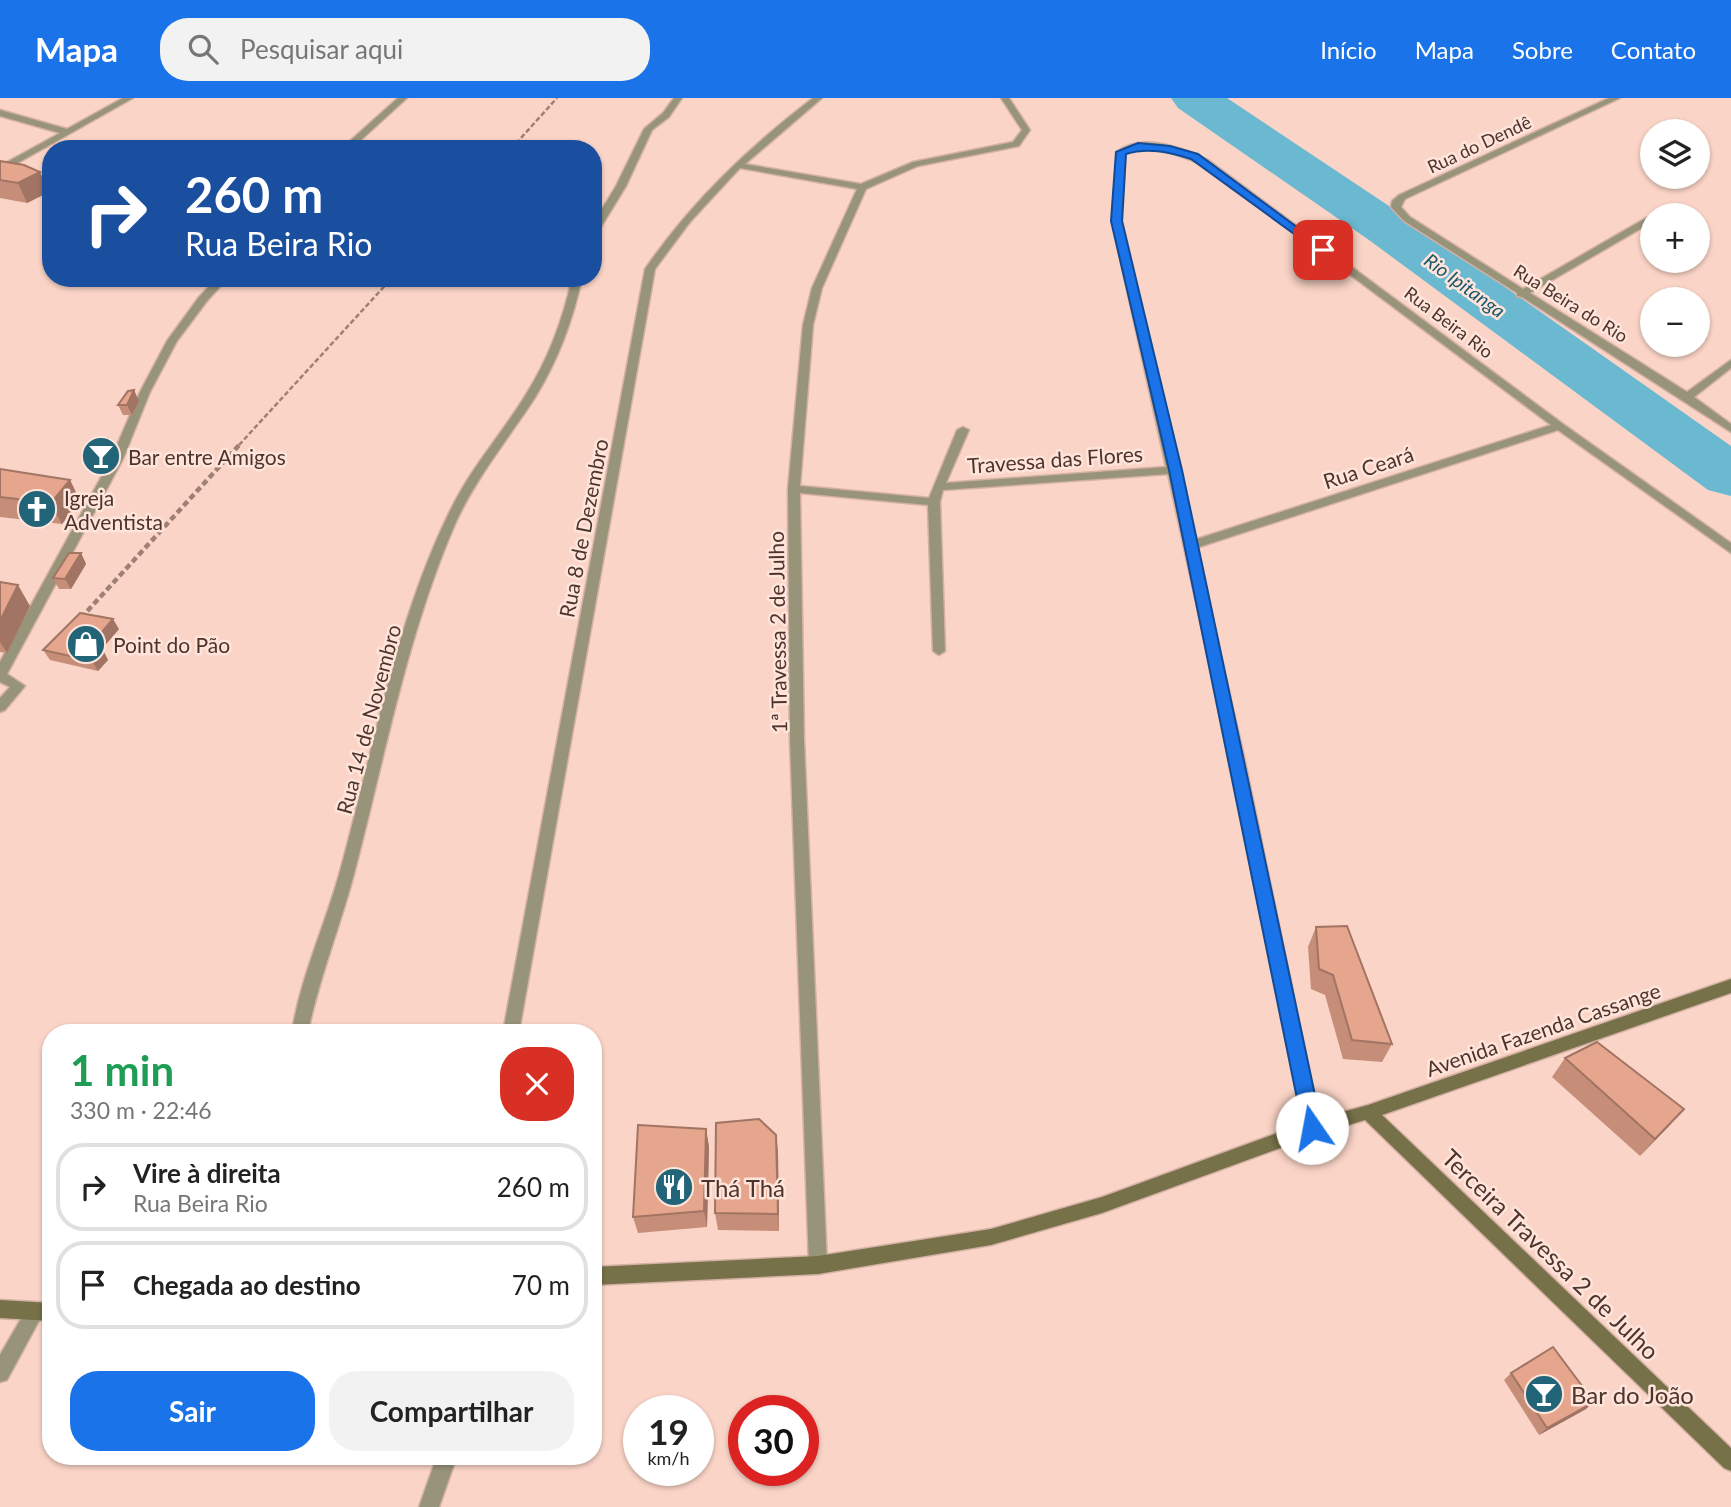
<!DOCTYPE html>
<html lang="pt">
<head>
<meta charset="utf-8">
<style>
  body { margin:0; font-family:Lato,sans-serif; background:#f2f2f2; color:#222; height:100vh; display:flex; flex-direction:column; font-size:26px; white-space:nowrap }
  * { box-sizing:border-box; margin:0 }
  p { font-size:23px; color:#767676 }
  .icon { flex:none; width:38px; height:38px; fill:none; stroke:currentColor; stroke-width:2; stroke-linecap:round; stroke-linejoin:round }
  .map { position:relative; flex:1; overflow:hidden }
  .details { position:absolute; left:42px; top:926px; width:560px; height:441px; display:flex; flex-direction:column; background:#fff; border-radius:28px; box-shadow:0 2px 5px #0004 }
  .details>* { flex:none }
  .top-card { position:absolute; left:42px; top:42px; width:560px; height:147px; border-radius:28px; box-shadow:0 2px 5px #0004; background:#1a4fa0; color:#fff; overflow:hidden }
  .tools { position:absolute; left:1640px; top:21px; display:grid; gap:14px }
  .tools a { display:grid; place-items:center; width:70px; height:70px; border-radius:50%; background:#fff; box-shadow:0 2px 5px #0004; font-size:35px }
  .speed { position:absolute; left:623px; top:1297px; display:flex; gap:14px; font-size:35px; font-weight:700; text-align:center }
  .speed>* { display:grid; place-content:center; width:91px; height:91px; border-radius:50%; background:#fff; box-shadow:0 2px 5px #0004; line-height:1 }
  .speed small { font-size:18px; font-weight:400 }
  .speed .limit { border:10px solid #d22; background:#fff; color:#111 }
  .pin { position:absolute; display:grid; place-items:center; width:60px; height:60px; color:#fff; margin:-30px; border-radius:14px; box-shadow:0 4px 10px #0006 }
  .me { position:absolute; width:77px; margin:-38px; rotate:348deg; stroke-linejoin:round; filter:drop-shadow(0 0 5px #0008) }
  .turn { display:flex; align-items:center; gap:24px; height:147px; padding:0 28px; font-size:32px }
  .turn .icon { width:91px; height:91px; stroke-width:2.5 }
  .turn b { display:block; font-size:49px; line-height:60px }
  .round { display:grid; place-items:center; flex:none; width:74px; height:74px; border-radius:28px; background:#f2f2f2 }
  .overview { display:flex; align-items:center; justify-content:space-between; height:119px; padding:0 28px }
  h1 { font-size:42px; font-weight:700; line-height:52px; color:#1e9e55 }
  .primary-button { display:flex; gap:14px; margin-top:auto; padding:14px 28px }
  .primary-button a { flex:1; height:80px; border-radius:28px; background:#1a73e8; color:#fff; font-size:28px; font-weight:700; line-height:80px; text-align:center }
  .primary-button a+a { background:#f2f2f2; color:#222 }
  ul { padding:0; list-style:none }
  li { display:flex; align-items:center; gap:21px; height:88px; margin:0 14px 10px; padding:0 14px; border:4px solid #e0e0e0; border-radius:28px }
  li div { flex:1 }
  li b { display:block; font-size:26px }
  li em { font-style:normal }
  header { display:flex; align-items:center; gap:42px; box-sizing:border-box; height:98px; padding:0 35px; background:#1a73e8; color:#fff }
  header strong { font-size:33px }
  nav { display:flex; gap:38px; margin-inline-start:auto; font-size:24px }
  .search { width:490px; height:63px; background:#f2f2f2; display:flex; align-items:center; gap:18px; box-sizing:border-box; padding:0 24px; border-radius:28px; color:#767676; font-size:26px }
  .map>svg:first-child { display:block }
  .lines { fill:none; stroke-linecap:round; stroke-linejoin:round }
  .river { fill:#6bb8d1; fill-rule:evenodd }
  .street-casing { stroke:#d4b1a4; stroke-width:3 }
  .secondary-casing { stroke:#d4b1a4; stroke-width:3 }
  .path-far1 { stroke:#9f8074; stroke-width:2.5; stroke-dasharray:5 2.5; stroke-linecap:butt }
  .path { stroke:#9f8074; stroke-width:4.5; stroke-dasharray:6 3.5; stroke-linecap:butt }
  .street { fill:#98947a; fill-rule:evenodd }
  .secondary { fill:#767149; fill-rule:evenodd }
  .wall { fill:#c68e79 }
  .shaded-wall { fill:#a17463 }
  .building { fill:#e6a58d; stroke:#a17463; stroke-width:2 }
  .route { fill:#1a73e8; stroke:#114b97; stroke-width:2 }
  .labels { text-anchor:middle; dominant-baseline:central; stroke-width:5; stroke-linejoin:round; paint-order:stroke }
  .far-street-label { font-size:18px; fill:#4e352c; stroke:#ffe4db }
  .far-water-label { font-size:19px; font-style:italic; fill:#175769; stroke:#ffe4db }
  .poi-label { font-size:21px; fill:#4e352c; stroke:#ffe4db; text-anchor:start }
  .street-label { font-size:21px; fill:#4e352c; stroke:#ffe4db }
  .near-poi-label { font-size:24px; fill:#4e352c; stroke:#ffe4db; text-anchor:start }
  .near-street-label { font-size:24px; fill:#4e352c; stroke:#ffe4db }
</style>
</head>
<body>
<header>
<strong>Mapa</strong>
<div class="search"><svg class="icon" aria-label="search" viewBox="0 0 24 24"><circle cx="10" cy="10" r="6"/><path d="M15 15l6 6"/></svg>Pesquisar aqui</div>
<nav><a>Início</a><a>Mapa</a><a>Sobre</a><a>Contato</a></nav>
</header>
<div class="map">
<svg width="1731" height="1409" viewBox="0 0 1731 1409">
  <rect width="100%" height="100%" fill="#fad4c6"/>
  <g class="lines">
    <path class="river" d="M1171,0h56l180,120 324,228v50l-23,-6 -339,-250 -191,-132z"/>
    <g class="street-casing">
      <g id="street">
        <path d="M123,0h10l-133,75v-7l60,-33 -60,-17v-6l67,19z"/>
        <path d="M398,0h9l-56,51h-10z"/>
        <path d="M674,0h8l-13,19 -17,13 -26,56 -28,46 -5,3v-11l23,-38 28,-57 19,-16z"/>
        <path d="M813,0h9l-77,66 116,20 52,-22 100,-20 9,-12 -21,-32h8l21,32 -11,16 -101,20 -52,23 -44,99 -9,37 -13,161 129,12 28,-68 6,-3 6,3 -23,53 220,-16 -54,-246 5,-69c24,-20 66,-4 91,8l355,264 168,119v10l-173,-123 -362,118 48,209 77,371 -2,5 -6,3 -6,-3 -2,-5 -75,-371 -62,-283 -225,16 -3,12 5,149 -6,4 -6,-4 -5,-146 -128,-12 4,247 23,525 -3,6 -6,3 -6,-3 -3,-6 -19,-525 -2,-251 15,-164 9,-37 45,-99 -117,-21 -50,54 -35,47 -136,763h-16l142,-763c47,-68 103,-121 168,-171zM1139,50l33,5 30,11 349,261 -357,115 -15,-67 2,-3 -3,-3 -56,-246 3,-68z"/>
        <path d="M1609,0h11l-215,101 -4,8 9,10 113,72 123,-71h6v4l-122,71 157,99 44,-32v8l-37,29 37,27v8l-209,-135 -5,-1v-3l-113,-72 -13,-14 1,-6 7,-6z"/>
        <path d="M217,180h11l-21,23 -30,40 -27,51 -27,67 -116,215 18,12 -20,24 -5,2v-14l10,-11 -10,-5v-20l111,-203 29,-67 27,-51 32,-44z"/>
        <path d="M572,180h10c-9,42 -24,82 -46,118 -27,42 -59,80 -80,126 -49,112 -71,234 -102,352 -14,53 -35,104 -46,158h-16c8,-53 32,-104 47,-157 33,-119 56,-253 111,-364 20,-42 51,-76 75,-115 23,-36 38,-76 47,-118z"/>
        <path d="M35,1204l6,3 3,6 -3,6 -34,63 -7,2v-27l29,-50z"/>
        <path d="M437,1358h20l-18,51h-20z"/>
      </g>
    </g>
    <g class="secondary-casing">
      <g id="secondary">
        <path d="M1731,881v14l-349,122 349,333v23l-7,-3 -359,-348 -52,16 -211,77 -111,32 -173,29 -225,11v-18l225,-11 173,-27 111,-32 211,-77 55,-15z"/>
        <path d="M0,1202l51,3v18l-51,-3z"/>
      </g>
    </g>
    <g class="path-far1">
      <path d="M511,51l46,-51"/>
      <path d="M239,347l153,-167"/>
    </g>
    <path class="path" d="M81,520l160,-175"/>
    <use href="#street" class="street"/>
    <use href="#secondary" class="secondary"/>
  </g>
  <g class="wall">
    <path d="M0,63l49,31 -22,11 -27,-5z"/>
    <path d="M139,303l-7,14h-9l-5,-10z"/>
    <path d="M107,340l5,10 -13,18 -9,-3 -5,-11z"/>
    <path d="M0,371l70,11 10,21 -18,23 -62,-7z"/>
    <path d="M81,455l5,11 -15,25h-12l-6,-11z"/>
    <path d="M0,484l30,24 -23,47 -7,-1z"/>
    <path d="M119,531l-17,20 6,11 -10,11 -48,-11 -7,-10z"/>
    <path d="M1316,829l76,117 -10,18 -39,-3 -18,-64 -14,-6 -3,-42z"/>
    <path d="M1565,960l119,51 -44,47 -88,-79z"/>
    <path d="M706,1031l3,18 -2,80 -69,6 -5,-16z"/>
    <path d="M776,1037l2,18 1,78 -61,-1 -3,-17z"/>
    <path d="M1511,1275l75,36 -47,26 -35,-55z"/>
  </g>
  <g class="shaded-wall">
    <path d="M40,74l9,20 -22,11 -9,-20z"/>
    <path d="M134,292l5,11 -7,14 -5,-10z"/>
    <path d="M107,340l5,10 -13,18 -5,-11z"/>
    <path d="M70,382l10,21 -18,23 -11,-21z"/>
    <path d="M81,455l5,11 -15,25 -6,-10z"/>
    <path d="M18,487l12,21 -23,47 -7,-11v-21z"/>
    <path d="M113,521l6,10 -25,29 -5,-11z"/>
    <path d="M103,552l5,10 -10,11 -6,-10z"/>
    <path d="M1684,1011l-16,18 -28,29 15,-17z"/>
    <path d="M706,1031l3,18 -2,80 -3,-16z"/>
    <path d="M776,1037l2,18 1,78 -1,-17z"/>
    <path d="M1594,1304l-8,7 -47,26 8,-7z"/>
  </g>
  <g class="building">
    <path d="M0,63l24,4 16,7 -22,11 -18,-3z"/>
    <path d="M134,292l-7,15h-9l10,-14z"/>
    <path d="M97,340h10l-13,17 -9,-3z"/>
    <path d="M0,371l70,11 -19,23 -51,-6z"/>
    <path d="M69,455h12l-16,26 -12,-1z"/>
    <path d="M0,484l18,3 -18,36z"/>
    <path d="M80,515l33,6 -24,28 14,3 -11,11 -49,-11z"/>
    <path d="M1347,828l45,118 -40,-4 -19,-65 -14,-6 -3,-42z"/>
    <path d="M1597,944l87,67 -29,30 -90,-81z"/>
    <path d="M759,1021l17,16 2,79 -63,-1 1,-90z"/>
    <path d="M638,1027l68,4 -2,82 -71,6z"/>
    <path d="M1553,1249l41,55 -47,26 -36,-55z"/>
  </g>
  <path class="route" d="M1138,45l32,3 28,8 130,96 -9,2 -128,-93c-22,-7 -43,-12 -65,-5l-4,67 60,249 140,658 -3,6 -7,2 -6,-2 -3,-6 -134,-658 -58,-249 5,-69z"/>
  <defs>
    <g id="bar-disc" transform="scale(2.0125)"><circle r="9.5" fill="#236578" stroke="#ffe4db"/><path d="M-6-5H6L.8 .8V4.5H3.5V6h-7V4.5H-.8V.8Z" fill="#fff"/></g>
    <g id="church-disc" transform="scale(2.0125)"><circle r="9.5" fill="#236578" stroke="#ffe4db"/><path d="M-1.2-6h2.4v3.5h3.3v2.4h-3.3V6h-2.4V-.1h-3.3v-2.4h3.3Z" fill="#fff"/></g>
    <g id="shop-disc" transform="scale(2.0125)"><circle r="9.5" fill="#236578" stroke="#ffe4db"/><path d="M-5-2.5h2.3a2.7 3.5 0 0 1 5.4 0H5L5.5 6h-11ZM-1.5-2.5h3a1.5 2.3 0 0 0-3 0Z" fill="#fff"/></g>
    <g id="restaurant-disc" transform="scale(2.0125)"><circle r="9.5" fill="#236578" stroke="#ffe4db"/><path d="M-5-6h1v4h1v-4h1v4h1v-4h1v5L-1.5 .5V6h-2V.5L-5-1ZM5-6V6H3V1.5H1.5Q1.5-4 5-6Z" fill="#fff"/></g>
  </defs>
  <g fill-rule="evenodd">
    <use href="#bar-disc" x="101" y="358"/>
    <use href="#church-disc" x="37" y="411"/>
    <use href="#shop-disc" x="86" y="546"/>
    <use href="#restaurant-disc" x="674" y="1089"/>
    <use href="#bar-disc" x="1544" y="1296"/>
  </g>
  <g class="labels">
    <g class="far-street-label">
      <text transform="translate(1479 46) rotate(-25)">Rua do Dendê</text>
      <text transform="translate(1571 205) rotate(32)">Rua Beira do Rio</text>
      <text transform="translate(1449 224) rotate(37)">Rua Beira Rio</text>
    </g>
    <g class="far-water-label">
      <text transform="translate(1465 187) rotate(36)">Rio Ipitanga</text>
    </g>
    <g class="poi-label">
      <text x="128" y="358">Bar entre Amigos</text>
      <text x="64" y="399">Igreja<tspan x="64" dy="24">Adventista</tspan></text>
      <text x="113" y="546">Point do Pão</text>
    </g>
    <g class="street-label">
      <text transform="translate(1055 361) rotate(-4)">Travessa das Flores</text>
      <text transform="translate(1368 369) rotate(-18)">Rua Ceará</text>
      <text transform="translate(583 430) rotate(-79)">Rua 8 de Dezembro</text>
      <text transform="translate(777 534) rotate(-91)">1ª Travessa 2 de Julho</text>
      <text transform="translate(368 621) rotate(-75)">Rua 14 de Novembro</text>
      <text transform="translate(1543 931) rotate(-19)">Avenida Fazenda Cassange</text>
    </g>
    <g class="near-poi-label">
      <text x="701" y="1089">Thá Thá</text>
      <text x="1571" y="1296">Bar do João</text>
    </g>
    <g class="near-street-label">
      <text transform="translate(1551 1156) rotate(44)">Terceira Travessa 2 de Julho</text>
    </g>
  </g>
</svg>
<div class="tools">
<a><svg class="icon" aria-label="layers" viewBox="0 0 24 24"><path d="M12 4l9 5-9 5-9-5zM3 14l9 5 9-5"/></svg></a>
<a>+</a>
<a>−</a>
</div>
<div class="speed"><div>19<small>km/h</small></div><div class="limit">30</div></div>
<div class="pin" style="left:1323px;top:152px;background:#d93025"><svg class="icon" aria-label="arrive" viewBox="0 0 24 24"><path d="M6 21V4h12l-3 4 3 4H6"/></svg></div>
<svg class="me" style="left:1312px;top:1030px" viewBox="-20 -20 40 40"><circle r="19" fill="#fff"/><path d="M0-13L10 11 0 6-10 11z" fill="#1a73e8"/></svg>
<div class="top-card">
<div class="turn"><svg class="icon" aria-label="right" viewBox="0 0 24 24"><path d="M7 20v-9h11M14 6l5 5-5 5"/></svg><div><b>260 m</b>Rua Beira Rio</div></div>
</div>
<section class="details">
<div class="overview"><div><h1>1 min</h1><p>330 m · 22:46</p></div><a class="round" style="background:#d93025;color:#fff"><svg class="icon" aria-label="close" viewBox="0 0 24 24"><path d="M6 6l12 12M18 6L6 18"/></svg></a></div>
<ul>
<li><svg class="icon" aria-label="right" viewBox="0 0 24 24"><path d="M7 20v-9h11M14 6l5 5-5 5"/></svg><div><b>Vire à direita</b><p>Rua Beira Rio</p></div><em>260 m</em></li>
<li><svg class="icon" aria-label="arrive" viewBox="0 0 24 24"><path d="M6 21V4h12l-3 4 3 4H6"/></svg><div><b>Chegada ao destino</b></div><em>70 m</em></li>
</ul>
<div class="primary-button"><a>Sair</a><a>Compartilhar</a></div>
</section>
</div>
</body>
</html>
